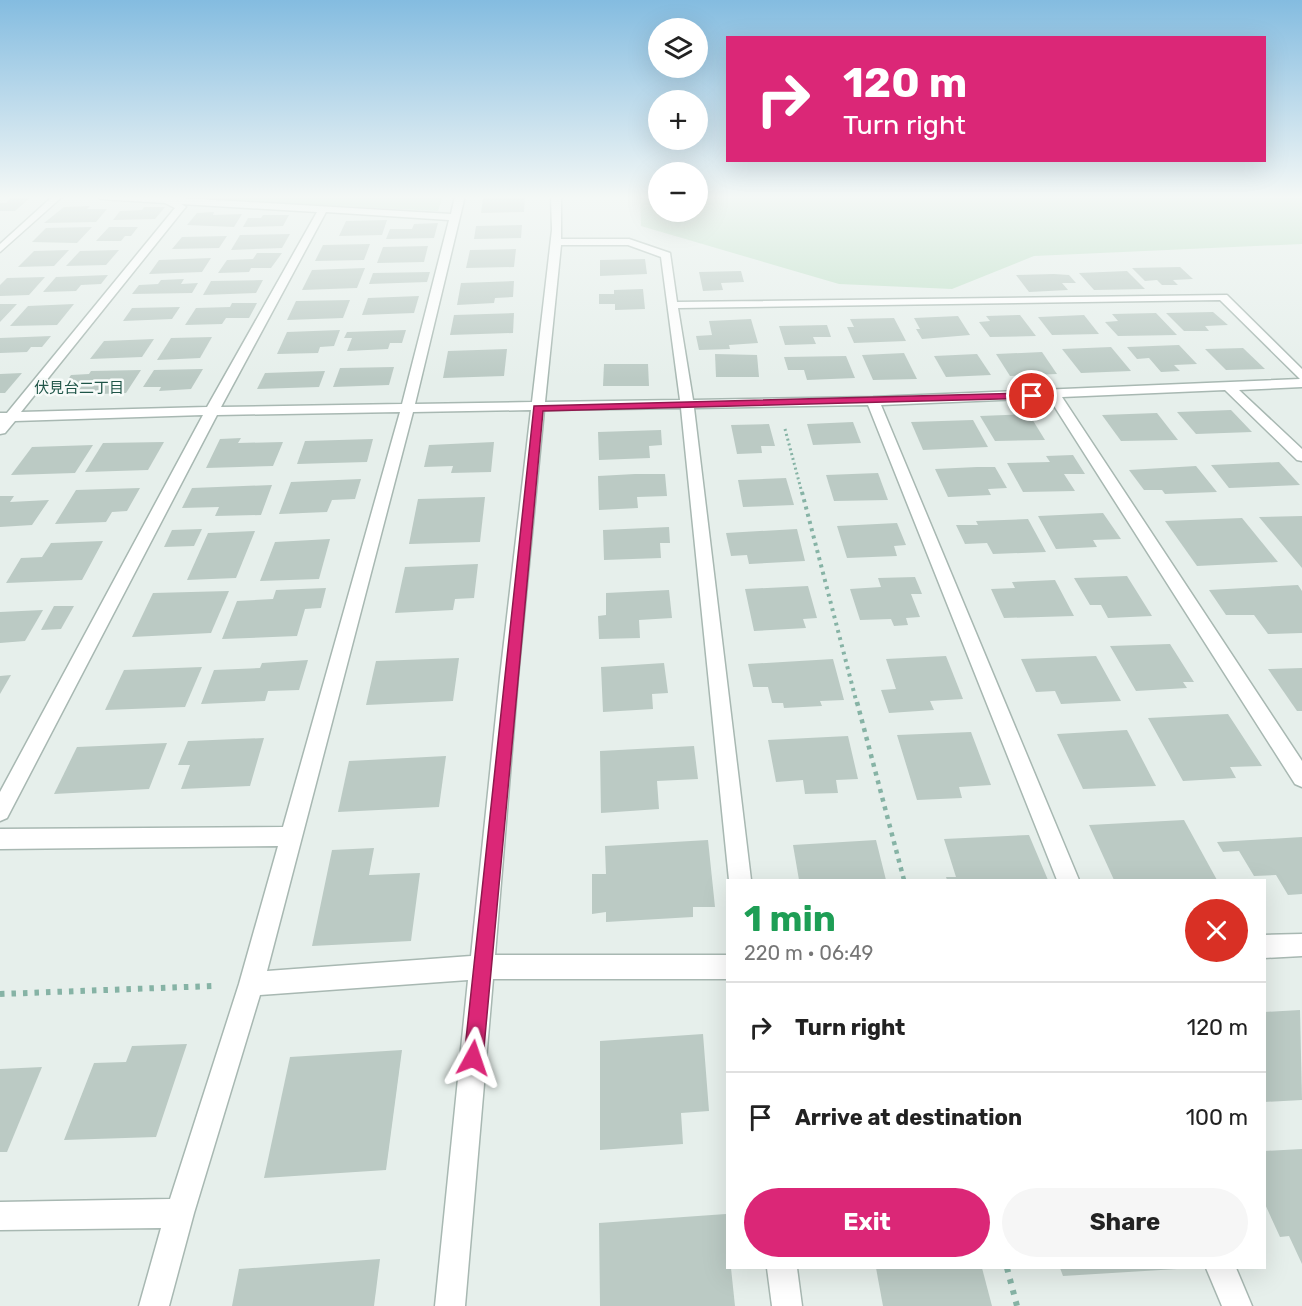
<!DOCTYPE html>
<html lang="en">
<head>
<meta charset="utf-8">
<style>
  body { margin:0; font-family:Rubik,"Noto Sans JP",sans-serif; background:#f6f6f6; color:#222; height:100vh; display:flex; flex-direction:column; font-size:22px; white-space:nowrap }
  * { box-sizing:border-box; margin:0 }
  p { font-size:20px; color:#767676 }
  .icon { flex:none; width:33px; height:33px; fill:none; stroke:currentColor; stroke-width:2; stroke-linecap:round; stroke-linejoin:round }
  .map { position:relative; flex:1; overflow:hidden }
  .sheet { position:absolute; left:726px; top:879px; width:540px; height:390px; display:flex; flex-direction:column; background:#fff; border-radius:0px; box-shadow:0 6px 24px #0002 }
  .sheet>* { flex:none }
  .hud { position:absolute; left:726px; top:36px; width:540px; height:126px; border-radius:0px; box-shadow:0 6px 24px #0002; background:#db2777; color:#fff; overflow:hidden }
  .controls { position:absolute; left:648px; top:18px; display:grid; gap:12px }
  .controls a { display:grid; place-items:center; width:60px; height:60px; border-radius:50%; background:#fff; box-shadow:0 6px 24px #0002; font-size:30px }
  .pin { position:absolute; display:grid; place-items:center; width:51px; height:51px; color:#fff; margin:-26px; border:3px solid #fff; border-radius:50%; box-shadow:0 2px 6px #0007 }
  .me { position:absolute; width:66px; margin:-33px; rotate:5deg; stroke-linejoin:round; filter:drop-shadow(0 0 4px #0008) }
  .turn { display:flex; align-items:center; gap:21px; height:126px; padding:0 18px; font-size:27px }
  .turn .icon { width:78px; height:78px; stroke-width:2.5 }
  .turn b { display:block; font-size:42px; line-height:51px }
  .round { display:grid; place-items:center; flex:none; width:63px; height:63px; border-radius:32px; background:#f6f6f6 }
  .headline { display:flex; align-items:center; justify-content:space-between; height:102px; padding:0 18px }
  h1 { font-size:36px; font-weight:700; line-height:45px; color:#1e9e55 }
  .cta { display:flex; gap:12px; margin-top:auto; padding:12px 18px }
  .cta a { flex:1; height:69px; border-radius:36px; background:#db2777; color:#fff; font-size:24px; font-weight:700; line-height:69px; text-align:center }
  .cta a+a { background:#f6f6f6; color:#222 }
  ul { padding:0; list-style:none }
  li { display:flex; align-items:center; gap:18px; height:90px; padding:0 18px; border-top:2px solid #e0e0e0 }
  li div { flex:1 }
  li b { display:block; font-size:22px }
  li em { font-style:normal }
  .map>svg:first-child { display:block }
  .green { fill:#bfe0c8 }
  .building { fill:#bbcac4 }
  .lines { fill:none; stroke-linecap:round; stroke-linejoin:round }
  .minor-casing { stroke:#a8b8b2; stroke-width:3 }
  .path-far3 { stroke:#86b3a5; stroke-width:3; stroke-dasharray:2 3; stroke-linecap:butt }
  .path-far2 { stroke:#86b3a5; stroke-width:4; stroke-dasharray:3 4.5; stroke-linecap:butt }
  .path-far1 { stroke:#86b3a5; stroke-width:4.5; stroke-dasharray:4 5; stroke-linecap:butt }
  .path { stroke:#86b3a5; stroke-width:6; stroke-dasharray:4.5 7; stroke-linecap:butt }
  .minor { fill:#fff; fill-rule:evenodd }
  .route { fill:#db2777; stroke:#8e194d; stroke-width:1.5 }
  .labels { text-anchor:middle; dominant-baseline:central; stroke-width:5; stroke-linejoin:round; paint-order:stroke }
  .far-neighbourhood-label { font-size:15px; fill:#1f5548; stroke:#f7fbf9 }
</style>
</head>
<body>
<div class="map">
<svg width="1302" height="1306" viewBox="0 0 1302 1306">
  <rect width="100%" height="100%" fill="#e6efeb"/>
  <g class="green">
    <path d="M178,196h265l-5,15 -262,-13z"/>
    <path d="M640,196h18v16h40v-16h604v48l-268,12 -82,33 -113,-5 -198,-58z"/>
  </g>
  <g class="building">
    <path d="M525,197l-1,15 -43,1 2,-15z"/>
    <path d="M11,198h19l-15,13h-15v-8h6z"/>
    <path d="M90,206l-3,3h20l-11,13 -52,1 20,-16z"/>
    <path d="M144,207h21l-10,12 -42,1 7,-9 22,-1z"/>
    <path d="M214,212l-1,3 29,-1 -8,13 -47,-2 10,-12z"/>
    <path d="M263,215h26l-6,11 -40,1 5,-9h13z"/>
    <path d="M387,220l-5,15 -43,1 7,-15z"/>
    <path d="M438,223l-4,15 -48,1 4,-10h22l2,-5z"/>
    <path d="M522,225l-1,13 -47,1 2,-13z"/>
    <path d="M92,227l-15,16 -45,-1 14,-14z"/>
    <path d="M109,227h29l-7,9h-6l-4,5h-25z"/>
    <path d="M290,234l-8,14 -51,2 9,-15z"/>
    <path d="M227,236l-8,12 -47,1 10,-12z"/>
    <path d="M370,244l-6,16 -49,1 8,-16z"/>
    <path d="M428,246l-4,16 -47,1 6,-16z"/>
    <path d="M516,249l-2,18 -48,1 4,-18z"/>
    <path d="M69,250l-15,16 -36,1 16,-16z"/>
    <path d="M119,250l-13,15 -40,1 14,-15z"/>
    <path d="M257,253h25l-11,15h-20l-2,4 -31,1 9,-13 26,-1z"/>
    <path d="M211,258l-9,14 -53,2 10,-14z"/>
    <path d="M645,259l2,15 -47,2v-16z"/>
    <path d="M1180,267l13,12 -20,1 5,5h-16l-5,-5 -12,1 -13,-13z"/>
    <path d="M365,268l-8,20 -55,2 10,-20z"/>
    <path d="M741,271l3,11 -23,1 2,7 -20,1 -4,-19z"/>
    <path d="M1127,271l18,18 -51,1 -15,-17z"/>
    <path d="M430,272l-3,10 -58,2 4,-11z"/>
    <path d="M1054,274l15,1 7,8h-14l6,7 -39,2 -13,-17z"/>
    <path d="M108,275l-7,9 -20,1 -5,6 -33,1 13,-15z"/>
    <path d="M45,277l-16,18 -29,1v-11l7,-7z"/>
    <path d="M184,279l-3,5 17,-1 -6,10 -60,1 7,-9 19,-1 3,-4z"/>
    <path d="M263,280l-7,13 -53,2 8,-14z"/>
    <path d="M514,281l-1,16 -18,1 -1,5 -37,2 4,-22z"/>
    <path d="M643,289l2,20 -30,1v-6h-16v-10h15v-4z"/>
    <path d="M419,296l-5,17 -52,2 6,-17z"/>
    <path d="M350,300l-7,18 -56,2 9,-19z"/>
    <path d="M232,303h25l-8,15h-23l-4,6 -37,1 11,-17 34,-1z"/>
    <path d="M0,304h17l-17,18z"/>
    <path d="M74,304l-17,21 -47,1 18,-20z"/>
    <path d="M180,307l-8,12 -49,2 9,-13z"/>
    <path d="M1213,312l15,13 -23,1 4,5h-25l-18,-18z"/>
    <path d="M514,313l-1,20 -63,2 4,-20z"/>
    <path d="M1156,313l21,22 -59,1 -13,-14 13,-1 -6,-7z"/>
    <path d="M1020,315l16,21 -46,1 -11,-15 11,-1 -4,-5z"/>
    <path d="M1084,315l15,19 -47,1 -14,-18z"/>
    <path d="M958,316l12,19 -48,4 -6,-10h4l-6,-11z"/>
    <path d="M894,318l12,23 -52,2 -7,-16h7l-4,-8z"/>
    <path d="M751,319l7,24 -29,2 1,4 -31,1 -3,-14 16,-1 -3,-14z"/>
    <path d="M827,325l4,12h-18l3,7 -31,1 -6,-19z"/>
    <path d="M340,330l-6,16 -14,1 -2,6 -41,1 10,-22z"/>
    <path d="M406,330l-4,13h-12l-2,6 -41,2 5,-13h-8l3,-6z"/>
    <path d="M51,336l-9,11h-11l-4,5 -27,1v-15z"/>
    <path d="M212,337l-12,21 -43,2 14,-22z"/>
    <path d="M154,339l-12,18 -52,2 14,-18z"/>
    <path d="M1179,345l18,19 -23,1 6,6 -19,1 -12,-14 -12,1 -10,-12z"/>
    <path d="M1111,347l20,24 -50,2 -19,-24z"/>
    <path d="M1243,348l22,21 -39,1 -21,-21z"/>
    <path d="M507,349l-3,27 -61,2 5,-27z"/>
    <path d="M1042,352l15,22 -47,2 -14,-22z"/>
    <path d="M904,353l13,26 -44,1 -11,-25z"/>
    <path d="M715,354l42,1 2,22h-43z"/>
    <path d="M977,354l14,21 -45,2 -12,-21z"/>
    <path d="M846,356l9,22 -48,2 -3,-10h-16l-4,-13z"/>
    <path d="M604,364h44l1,22h-46z"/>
    <path d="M394,367l-5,18 -56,2 7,-19z"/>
    <path d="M203,369l-12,20 -32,2 2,-4h-18l11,-17z"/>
    <path d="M141,370l-15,23 -51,2 4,-7 -18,1 10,-14 18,-1 2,-3z"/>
    <path d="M325,371l-6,16 -62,2 8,-16z"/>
    <path d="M22,373l-17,20h-5v-19z"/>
    <path d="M1231,410l21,22 -56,2 -19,-22z"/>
    <path d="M1157,413l21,27 -57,1 -19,-26z"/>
    <path d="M1029,414l16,26 -50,1 -15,-25z"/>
    <path d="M973,420l15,27 -65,3 -12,-28z"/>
    <path d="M853,422l8,21 -48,2 -6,-21z"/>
    <path d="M769,424l6,22h-14l1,7 -25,1 -6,-29z"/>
    <path d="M661,430l1,15 -13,1 1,12 -51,2 -1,-28z"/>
    <path d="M241,438l-3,5 45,-1 -10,24 -67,2 14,-29z"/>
    <path d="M373,439l-6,23 -70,2 8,-23z"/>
    <path d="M164,442l-16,28 -63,2 18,-29z"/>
    <path d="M494,442l-3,30 -40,1 2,-7 -29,1 5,-22z"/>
    <path d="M93,445l-18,28 -64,2 21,-28z"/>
    <path d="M1073,455l12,19h-21l11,17 -52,1 -16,-29 43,-1 -4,-6z"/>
    <path d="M1279,462l21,23 -71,3 -18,-23z"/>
    <path d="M1196,466l21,26 -52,2 -3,-4h-18l-15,-20z"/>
    <path d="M977,467h18l12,21 -19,1 3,6 -43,2 -13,-28z"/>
    <path d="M878,473l10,27 -54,1 -8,-26z"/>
    <path d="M635,474h30l2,22 -30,1 1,11 -39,2 -1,-34z"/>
    <path d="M786,478l8,27 -51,2 -5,-27z"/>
    <path d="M361,479l-6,20 -23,1 -5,12 -48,2 12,-32z"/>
    <path d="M272,485l-11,30 -46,1 4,-9 -37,1 10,-20z"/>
    <path d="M140,488l-13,23 -15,1 -6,10 -51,2 21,-34z"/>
    <path d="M0,496h14l-4,6 39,-2 -17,25 -32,2z"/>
    <path d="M485,497l-5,45 -71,2 9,-45z"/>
    <path d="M1103,513l18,26 -28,1 4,7 -41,2 -18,-33z"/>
    <path d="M1302,516v52l-43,-51z"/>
    <path d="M1242,518l36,44 -81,4 -32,-45z"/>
    <path d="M1028,519l18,33 -53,2 -6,-11 -22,1 -9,-19h22l-2,-4z"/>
    <path d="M897,523l9,22 -12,1 3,10 -50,2 -10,-32z"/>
    <path d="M669,527l1,16h-10l1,15 -57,2 -1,-30z"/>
    <path d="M202,529l-8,17 -30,1 8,-17z"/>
    <path d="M797,529l8,32 -56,3 -2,-9 -16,1 -5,-23z"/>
    <path d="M255,531l-19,47 -49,2 21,-47z"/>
    <path d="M330,539l-11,40 -59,2 15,-39z"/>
    <path d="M103,541l-21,39 -76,3 15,-25 21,-1 9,-14z"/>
    <path d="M478,564l-4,34 -19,1 -2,11 -58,3 10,-46z"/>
    <path d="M1127,576l25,40 -44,2 -7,-13h-11l-16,-27z"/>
    <path d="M915,577l7,17h-11l9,23 -14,1 2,7 -14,1 -3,-7 -31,1 -10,-31 31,-2 -3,-9z"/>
    <path d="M1055,580l19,36 -70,2 -13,-29 24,-1 -3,-6z"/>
    <path d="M1298,585l4,6v42l-34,1 -14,-19h-28l-17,-25z"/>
    <path d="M808,586l9,32 -14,1 3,9 -52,3 -9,-42z"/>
    <path d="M326,588l-5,20 -16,1 -8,27 -75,3 15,-38 36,-2 3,-9z"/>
    <path d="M669,590l3,28 -33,2 1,18 -41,1 -1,-23 8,-1v-22z"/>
    <path d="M229,591l-18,42 -79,4 21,-44z"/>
    <path d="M54,606h20l-13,23 -20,1z"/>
    <path d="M43,610l-18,31 -25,2v-31z"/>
    <path d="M1170,644l24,38h-11l4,6 -51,3 -26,-45z"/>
    <path d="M946,656l17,43 -33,2 4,9 -45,3 -8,-23 15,-1 -10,-30z"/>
    <path d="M1096,656l25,45 -60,3 -6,-13 -19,1 -15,-33z"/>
    <path d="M459,658l-6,43 -87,4 10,-44z"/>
    <path d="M833,659l11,41 -24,1 2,5 -38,2 -1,-5h-11l-4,-16h-15l-5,-23z"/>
    <path d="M308,660l-9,30 -31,1 -3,10 -64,3 13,-34 46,-2 2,-5z"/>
    <path d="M664,663l4,30 -16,1 1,15 -50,3 -2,-45z"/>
    <path d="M202,667l-17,40 -80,3 19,-40z"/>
    <path d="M1302,668v43h-5l-29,-42z"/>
    <path d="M11,675l-11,19v-18z"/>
    <path d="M1228,714l34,52 -32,1 6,11 -53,3 -35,-63z"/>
    <path d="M1127,730l29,56 -73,3 -26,-55z"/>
    <path d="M971,732l20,53 -32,2 3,11 -45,2 -20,-65z"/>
    <path d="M848,736l10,43 -22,1 2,13 -33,1 -2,-14 -27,2 -8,-42z"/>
    <path d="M264,738l-14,48 -69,3 9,-24h-12l10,-24z"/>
    <path d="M167,743l-18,46 -95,5 23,-47z"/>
    <path d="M694,746l4,33 -41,2 2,28 -58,4 -1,-62z"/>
    <path d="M446,756l-7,51 -101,5 11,-51z"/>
    <path d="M1184,820l33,60h-103l-25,-55z"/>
    <path d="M1029,835l19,45h-101l-1,-3h10l-12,-38z"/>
    <path d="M1302,837v57l-14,1 -12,-20 -22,1 -15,-25 -16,1 -6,-10z"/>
    <path d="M708,840l7,67h-22v10l-87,5v-10l-14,2v-40h14l-1,-28z"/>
    <path d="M876,840l10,40h-87l-6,-35z"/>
    <path d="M374,848l-5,27 51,-2 -9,68 -99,5 20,-96z"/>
    <path d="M1300,1010l2,90 -38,2v-90z"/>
    <path d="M703,1034l6,77 -28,2 2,31 -83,6v-109z"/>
    <path d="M187,1044l-31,93 -92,3 30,-77 32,-1 6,-16z"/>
    <path d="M402,1050l-16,120 -122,8 26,-121z"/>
    <path d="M42,1067l-35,85h-7v-83z"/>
    <path d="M1302,1149v115l-13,-28 -9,1 -16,-35v-51z"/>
    <path d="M726,1214l2,54h3l4,38h-135l-1,-83z"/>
    <path d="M380,1259l-6,47h-142l7,-37z"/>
    <path d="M876,1268h106l10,38h-109z"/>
    <path d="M1060,1268h117v1l-114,7z"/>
  </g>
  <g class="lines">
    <g class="minor-casing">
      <g id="minor">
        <path d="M53,196h10l-63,56v-8z"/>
        <path d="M96,196h51l304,18 4,-18h10l-50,208 117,-2 20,-172 -1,-34h10v43h68l41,14 7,49 550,-7 75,74v18l-63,3 63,59v12l-5,-1 -72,-70 -163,7 240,364v26l-7,-3 -246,-386 -168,7 198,475h-22l-189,-475 -174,3 57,472h-22l-48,-472 -137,2 -26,267 -23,278h233v24h-235l-28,327h-30l33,-326 -208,15 -66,218 -25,93h-30l22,-78 -161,2v-28l170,-3 69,-215 39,-138 -278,3v-20l283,-2 117,-415 -183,3 -210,403 -7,3v-29l203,-377 -188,6 -10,12 -5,1v-21h7l168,-205 -10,-5 -64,-4zM181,204l136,8 -110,195 -186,5 163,-203 2,-2zM326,212l123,8 -47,184 -181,3zM561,245h67l33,12 19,143 -135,2zM1220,300l80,79 -427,18 -180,3 -15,-92zM531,410l-31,267 -29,279 -204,15 146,-559z"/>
        <path d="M1302,934v22l-38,2v-23z"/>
        <path d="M767,1268h30l5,38h-30z"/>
        <path d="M1206,1268h30l16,38h-30z"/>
      </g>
    </g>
    <path class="path-far3" d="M785,429l17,64"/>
    <path class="path-far2" d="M802,492l55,212"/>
    <path class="path-far1" d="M857,702l47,178"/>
    <g class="path">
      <path d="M0,994l212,-8"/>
      <path d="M1007,1268l10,38"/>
    </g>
    <use href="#minor" class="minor"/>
  </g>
  <linearGradient id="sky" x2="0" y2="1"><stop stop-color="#84bce0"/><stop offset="0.52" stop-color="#f4f8f6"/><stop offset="1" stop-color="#f4f8f6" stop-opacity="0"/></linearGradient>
  <rect width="1302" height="379" fill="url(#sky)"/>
  <path class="route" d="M1032,393l3,1v4l-492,13 -60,647 -3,6 -7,3 -7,-3 -2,-6 70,-652z"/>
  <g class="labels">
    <g class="far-neighbourhood-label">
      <text x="79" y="388">伏見台二丁目</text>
    </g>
  </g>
</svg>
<div class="controls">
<a><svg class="icon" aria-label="layers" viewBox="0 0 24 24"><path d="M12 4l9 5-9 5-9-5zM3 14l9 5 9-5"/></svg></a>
<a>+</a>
<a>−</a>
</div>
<div class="pin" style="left:1032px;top:396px;background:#d93025"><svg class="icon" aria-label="arrive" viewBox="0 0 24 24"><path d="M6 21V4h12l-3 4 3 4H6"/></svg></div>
<svg class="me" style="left:473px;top:1058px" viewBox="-20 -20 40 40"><path d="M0-17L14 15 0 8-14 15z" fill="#db2777" stroke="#fff" stroke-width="4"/></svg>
<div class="hud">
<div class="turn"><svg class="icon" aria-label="right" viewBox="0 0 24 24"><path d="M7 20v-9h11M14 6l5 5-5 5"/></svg><div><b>120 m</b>Turn right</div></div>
</div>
<section class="sheet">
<div class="headline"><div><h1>1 min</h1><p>220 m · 06:49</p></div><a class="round" style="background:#d93025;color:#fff"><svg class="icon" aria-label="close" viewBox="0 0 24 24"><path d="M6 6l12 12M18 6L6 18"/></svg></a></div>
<ul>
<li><svg class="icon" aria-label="right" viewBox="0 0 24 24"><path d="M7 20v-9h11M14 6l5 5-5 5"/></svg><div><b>Turn right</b></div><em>120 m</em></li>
<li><svg class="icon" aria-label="arrive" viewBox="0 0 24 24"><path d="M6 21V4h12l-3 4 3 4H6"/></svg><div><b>Arrive at destination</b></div><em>100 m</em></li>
</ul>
<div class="cta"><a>Exit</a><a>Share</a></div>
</section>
</div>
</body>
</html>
